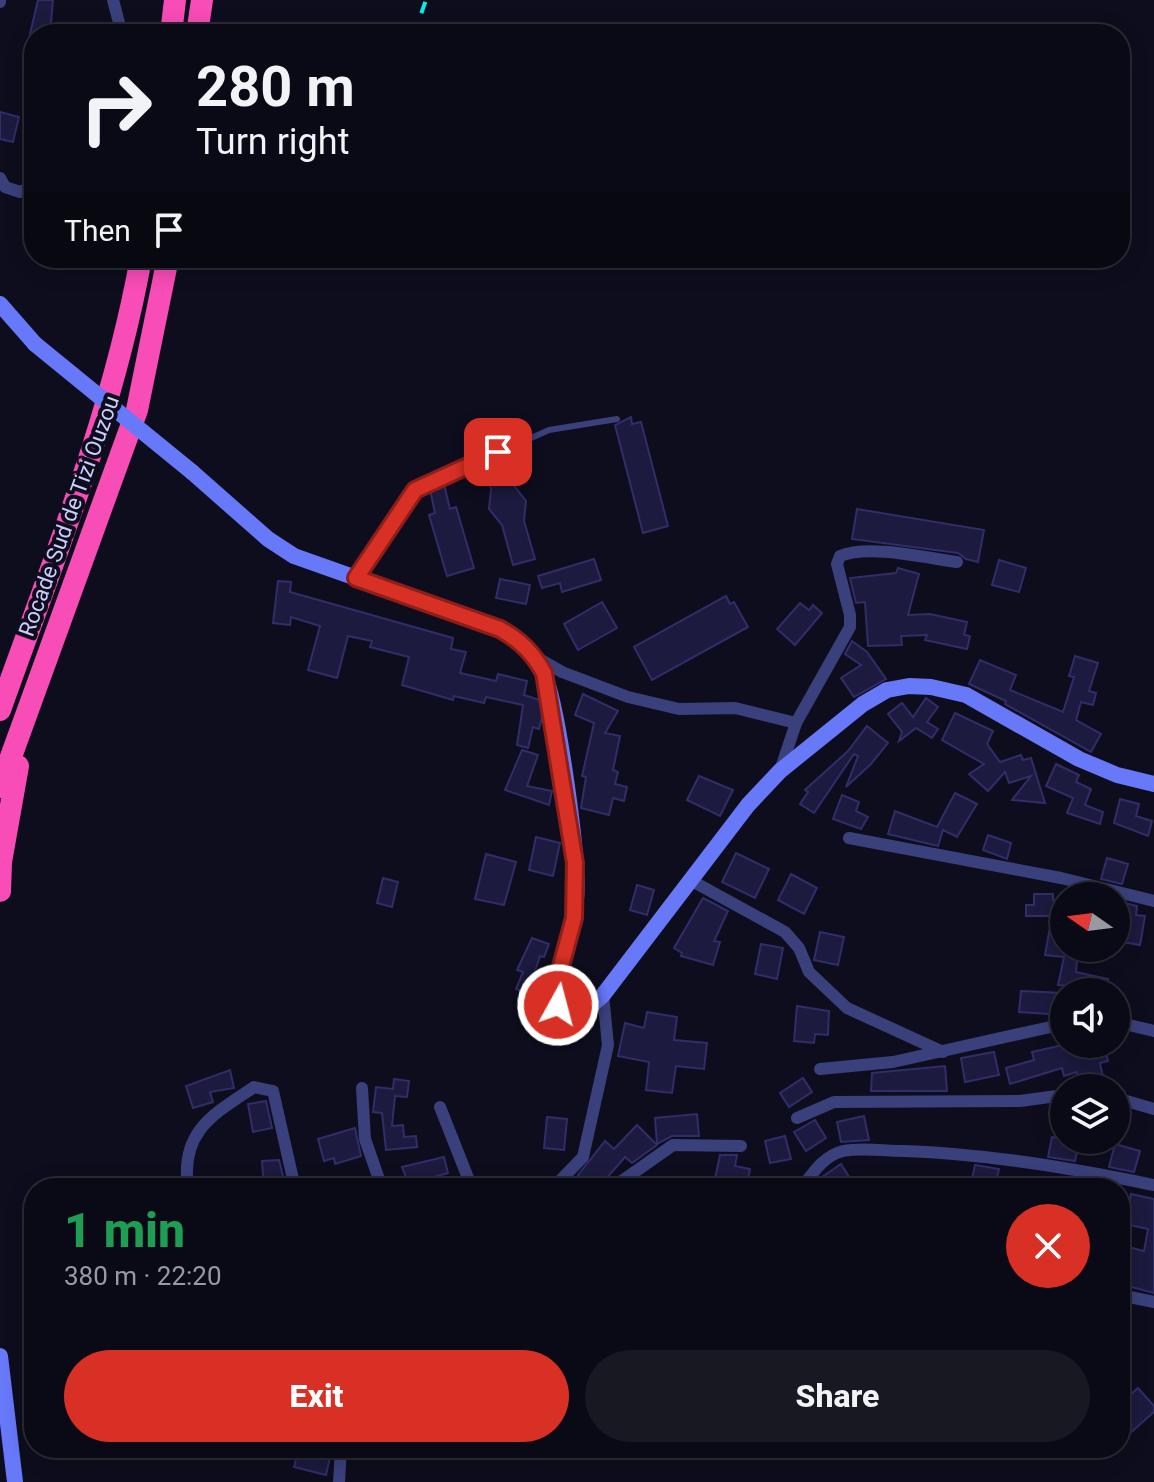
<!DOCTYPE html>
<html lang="en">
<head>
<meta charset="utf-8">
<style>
  body { margin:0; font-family:Roboto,sans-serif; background:#181823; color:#f1f3f6; height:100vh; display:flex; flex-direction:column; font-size:30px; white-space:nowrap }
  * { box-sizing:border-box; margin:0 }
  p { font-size:26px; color:#999aa1 }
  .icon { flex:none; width:44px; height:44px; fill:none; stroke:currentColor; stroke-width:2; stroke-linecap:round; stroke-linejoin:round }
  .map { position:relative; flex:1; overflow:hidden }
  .side { position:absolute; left:24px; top:1178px; width:1106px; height:280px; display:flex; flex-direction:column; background:#0a0a16; border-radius:32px; box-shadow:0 4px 20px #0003,0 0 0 2px #2a2b35 }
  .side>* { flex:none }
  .guide { position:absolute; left:24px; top:24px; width:1106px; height:244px; border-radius:32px; box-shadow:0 4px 20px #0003,0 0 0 2px #2a2b35; background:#0a0a16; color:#f1f3f6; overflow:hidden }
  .needle { width:52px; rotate:284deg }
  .fabs { position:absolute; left:1050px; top:882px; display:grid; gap:16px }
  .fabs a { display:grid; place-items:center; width:80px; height:80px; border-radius:50%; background:#0a0a16; box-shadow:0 4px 20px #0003,0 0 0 2px #2a2b35; font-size:40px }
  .pin { position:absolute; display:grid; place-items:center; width:68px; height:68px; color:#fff; margin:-34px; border-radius:16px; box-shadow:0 4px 12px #0006 }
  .me { position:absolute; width:88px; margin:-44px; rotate:7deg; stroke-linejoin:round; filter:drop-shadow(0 0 6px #0008) }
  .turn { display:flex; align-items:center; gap:28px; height:168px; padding:0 40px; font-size:36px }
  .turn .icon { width:104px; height:104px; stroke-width:2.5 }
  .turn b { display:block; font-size:56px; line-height:68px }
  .then { display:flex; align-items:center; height:76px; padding:0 40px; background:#0003; gap:16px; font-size:30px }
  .round { display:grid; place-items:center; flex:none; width:84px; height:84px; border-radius:42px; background:#181823 }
  .head { display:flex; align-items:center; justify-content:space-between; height:136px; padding:0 40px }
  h1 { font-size:48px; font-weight:800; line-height:60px; color:#1e9e55 }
  .button { display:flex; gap:16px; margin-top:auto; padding:16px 40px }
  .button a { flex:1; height:92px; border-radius:48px; background:#d93025; color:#fff; font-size:32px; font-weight:800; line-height:92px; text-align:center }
  .button a+a { background:#181823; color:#f1f3f6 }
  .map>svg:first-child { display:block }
  .building { fill:#1c1a3e; stroke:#302d69; stroke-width:2 }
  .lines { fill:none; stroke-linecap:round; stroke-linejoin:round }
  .lane { stroke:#3a407b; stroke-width:6 }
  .street { stroke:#3a407b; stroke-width:12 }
  .secondary { stroke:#6778f9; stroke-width:16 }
  .highway { stroke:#f84cb6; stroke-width:22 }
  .rail { stroke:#09ece3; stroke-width:4; stroke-dasharray:12 10; stroke-linecap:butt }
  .secondary-bridge { stroke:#6778f9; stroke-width:16 }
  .route-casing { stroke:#8d1f18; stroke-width:20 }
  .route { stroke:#d93025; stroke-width:14 }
  .labels { text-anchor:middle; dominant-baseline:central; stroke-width:8; stroke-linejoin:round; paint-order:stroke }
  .street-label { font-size:22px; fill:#cccdfd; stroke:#0e0d1e }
</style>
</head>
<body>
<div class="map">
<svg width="1154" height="1482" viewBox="0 0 1154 1482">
  <rect width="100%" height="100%" fill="#0e0d1e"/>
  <g class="building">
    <path d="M38,0h15l-3,34h-20z"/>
    <path d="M0,112l19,5 -6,25 -13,-3z"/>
    <path d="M631,417l1,7 9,-2 27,104 -25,7 -28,-108z"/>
    <path d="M505,456l7,27 14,18 -2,20 11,38 -22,6 -11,-40 -13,-16 2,-20 -7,-24z"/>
    <path d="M444,484l6,25 6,-2 18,61 -27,8 -18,-61 6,-2 -5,-23z"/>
    <path d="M857,509l127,21 -6,32 -12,-3 -8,-6 -106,-14z"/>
    <path d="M594,559l7,21 -39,12 -2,-9 -18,5 -4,-12z"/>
    <path d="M999,560l27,8 -7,24 -27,-7z"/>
    <path d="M898,568l21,6 -11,41 22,-1 37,8 -3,13 6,1 -3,13 -42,-9 2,-5 -26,1 1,9 -34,1 -3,-44 -9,1 -6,-25 46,-5z"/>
    <path d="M500,579l30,6 -4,19 -30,-6z"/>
    <path d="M278,581l13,1 -1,10 163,46 -2,11 15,3 -6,21 36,8 2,-7 29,7 -3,14 16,5 3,13 -4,16 -6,-2 -5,21 -11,-3 6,-40 -37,-8 -2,6 -30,-7 -1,4 -51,-15 7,-28 -39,-10 2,-6 -24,-5 -11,42 -29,-8 12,-44 -29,-9 -1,8 -17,-2z"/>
    <path d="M726,596l4,8 4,-2 14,25 -96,53 -18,-33z"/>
    <path d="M602,602l15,26 -39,22 -14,-26z"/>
    <path d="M800,603l9,7 4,-5 9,8 -27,32 -18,-16z"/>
    <path d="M852,641l15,11 19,27 -32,18 -13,-19 20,-13 -16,-11z"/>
    <path d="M1075,656l23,7 -9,28 7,2 -3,12 -12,-3 -5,18 25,14 -10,18 -86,-48 1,-3 -37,-17 11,-24 36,15 -6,15 53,22 11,-35 -5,-1z"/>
    <path d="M583,694l35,17 -13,22 15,3 -7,34 5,2 -3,12 12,3 -3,14 -11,-3 -4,17 -28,-7 5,-31 -4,-1 12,-53 -19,-8z"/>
    <path d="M926,698l12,9 -11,15 11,7 -6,9 -16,-10 -17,13 3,-9 -14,-18 14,-11 11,14z"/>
    <path d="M955,713l38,18 -6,13 13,18 21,-7 2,5 8,-2 14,45 -33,-3 19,-24 -22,7 -4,-11 -17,19 -19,-17 15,-10 -42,-24z"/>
    <path d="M867,726l21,17 -17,21 -25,23 12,-31 -4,-2 -40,59 -14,-9 8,-12 -3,-2 43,-39z"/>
    <path d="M522,750l16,5 -11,31 25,5 -3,14 -44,-15z"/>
    <path d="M1056,764l23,11 -3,7 15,7 -6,16 18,7 -3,12 -33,-11 6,-15 -27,-12z"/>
    <path d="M699,776l34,14 -13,26 -33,-16z"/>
    <path d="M955,793l22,11 -20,33 -14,-7 -5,16 -50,-12 7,-23 42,16z"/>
    <path d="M842,795l17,7 -3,9 12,6 -7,12 -28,-10z"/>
    <path d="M1120,799l19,5 -3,12 16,5 -4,15 -34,-13z"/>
    <path d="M988,835l23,8 -4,16 -24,-9z"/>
    <path d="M536,837l24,6 -7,33 -24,-6z"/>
    <path d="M736,853l33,16 -14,29 -33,-16z"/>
    <path d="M486,854l30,8 -12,43 -29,-6z"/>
    <path d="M1107,858l21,6 -6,20 -21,-5z"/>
    <path d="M791,874l26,14 -13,26 -26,-14z"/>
    <path d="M383,878l15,4 -6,25 -15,-4z"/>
    <path d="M637,885l17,5 -7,25 -17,-5z"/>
    <path d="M1034,894h19v6l11,-1v49h14l-2,24 32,7 -2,10 -48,-4 6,-28 -19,-2 7,-39h-26v-11h8z"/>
    <path d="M703,898l25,13 -14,30 6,1 -7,23 -32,-9 1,-3 -8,-5z"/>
    <path d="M1116,901l21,5 -1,9 9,1 -5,29 -18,-3 1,-5 -7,-1z"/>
    <path d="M820,932l24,5 -6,28 -24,-5z"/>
    <path d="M532,938l17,6 -5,13 -4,-1 -12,38 -12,-5 7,-17 -6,-2z"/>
    <path d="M761,944l22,4 -6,31 -22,-5z"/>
    <path d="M1021,991l43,2v22l-45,-3z"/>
    <path d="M797,1006l32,5 -1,24 -13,-1 -1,9 -20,-2z"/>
    <path d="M647,1012l30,5 -3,23 33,3 -3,26 -28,-3 -4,27 -26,-3 3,-28 -31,-6 7,-33 19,5z"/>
    <path d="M1067,1044h37l4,17 -8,2 4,19 -23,6 -4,-16 -13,4 -2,-8 -52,16 -4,-16 28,-8 -2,-8z"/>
    <path d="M994,1052l5,23 -34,7 -4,-24z"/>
    <path d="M945,1066l2,25h-76l1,-18z"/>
    <path d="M230,1070l4,18 -24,4 3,10 -20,6 -7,-22z"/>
    <path d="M803,1078l9,14 -23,15 -9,-14z"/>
    <path d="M394,1079l15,2 -2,16 -12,-1 -3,30 11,-1 1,12 12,-1 1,11 -31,3 -4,-37 -9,-1 3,-25 17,2z"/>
    <path d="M266,1101l6,27 -19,4 -5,-28z"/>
    <path d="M697,1114l2,22h-27l-15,8 -2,-26z"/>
    <path d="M864,1116l5,24 -28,2 -4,-20z"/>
    <path d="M547,1117l20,2 -3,31 -20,-2z"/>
    <path d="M815,1120l11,18 -20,13 -12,-19z"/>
    <path d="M637,1125l20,20 -25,18 -7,-6 -27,31h-5l-15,-13 27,-34 9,8z"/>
    <path d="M355,1128l6,28 -26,8 -1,-6 -10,3 -6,-22z"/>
    <path d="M785,1136l6,23 -21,4 -5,-22z"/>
    <path d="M1052,1137l27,6 -4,18 -27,-4z"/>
    <path d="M1115,1144l25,7 -6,21 -25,-5z"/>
    <path d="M720,1155h17l-2,11 15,3 -4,19h-33z"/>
    <path d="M444,1157l4,16 -25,7 2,8h-15l-8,-21z"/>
    <path d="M279,1160l7,28h-22l-2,-27z"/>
    <path d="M841,1164l15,24h-36l-4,-5 6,-6z"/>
    <path d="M975,1165l24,4 -4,19h-25z"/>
    <path d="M1131,1194l23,5v94l-34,-9v-39l24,6 4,-22 -23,-5z"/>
    <path d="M1138,1388l16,18v6l-34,30v-38z"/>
    <path d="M299,1448h33l-6,27 -32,-8z"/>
  </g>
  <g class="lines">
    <path class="lane" d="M358,575l57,-85 134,-60 68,-11"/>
    <g class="street">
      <path d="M113,0l9,34"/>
      <path d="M0,2v-2"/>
      <path d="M29,102h5"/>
      <path d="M0,178l5,9 15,5 14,-7"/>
      <path d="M534,656l28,16 66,25 51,12 56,-1 61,15"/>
      <path d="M780,771l16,-48 54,-96v-12l-13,-51 3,-8c29,-12 86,2 117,6"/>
      <path d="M849,838l212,40 93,23"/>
      <path d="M692,881l93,51 14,16 10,24 38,36 96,44"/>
      <path d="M1116,1022l38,9"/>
      <path d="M820,1069l73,-7 171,-38"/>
      <path d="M362,1088l3,51 17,49"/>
      <path d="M1116,1098l38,11"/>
      <path d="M440,1107l32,81"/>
      <path d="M797,1118l37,-16 186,-1 44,-6"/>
      <path d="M188,1188c-8,-56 24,-73 66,-101l19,4 22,97"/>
      <path d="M553,1188l30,-31 25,-112 -5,-50"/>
      <path d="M612,1188l61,-43 68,1"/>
      <path d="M807,1188l-1,-6c9,-12 20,-27 37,-31 19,-4 41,0 61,0 85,3 167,17 250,34"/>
      <path d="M1120,1295l34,7"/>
      <path d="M339,1482l2,-34"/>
    </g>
    <g class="secondary">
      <path d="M0,304l35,40"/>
      <path d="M192,472l76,67 26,17 206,73c19,11 33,22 43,42 15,34 37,191 33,229 -3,33 -18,63 -20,96 3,15 15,18 30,14l17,-15 145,-190 32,-34 83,-67 24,-14 22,-4 22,1 35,8 113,64 38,16 37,9"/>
      <path d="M0,1356l15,126"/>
    </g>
    <g class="highway">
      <path d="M171,34l4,-34"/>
      <path d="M197,34l5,-34"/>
      <path d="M0,710c53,-149 113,-296 141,-452"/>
      <path d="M0,787l137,-377 31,-152"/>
      <path d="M0,891l1,-29 17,-96"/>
    </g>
    <path class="rail" d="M414,34l12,-34"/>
    <path class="secondary-bridge" d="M35,344l157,128"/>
  </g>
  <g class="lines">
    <g class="route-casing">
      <path id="route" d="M498,452l-83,38 -59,88 144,51c21,12 33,24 44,44l31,190 -1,55 -17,63 1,24"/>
    </g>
    <use href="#route" class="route"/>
  </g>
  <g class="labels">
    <g class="street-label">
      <text transform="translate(69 516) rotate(-70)">Rocade Sud de Tizi Ouzou</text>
    </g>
  </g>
</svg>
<div class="fabs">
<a><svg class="needle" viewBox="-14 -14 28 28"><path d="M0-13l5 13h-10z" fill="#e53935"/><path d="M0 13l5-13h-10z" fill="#999aa1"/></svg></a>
<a><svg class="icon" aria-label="sound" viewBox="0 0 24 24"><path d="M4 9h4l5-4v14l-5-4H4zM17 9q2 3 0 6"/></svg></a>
<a><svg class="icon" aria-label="layers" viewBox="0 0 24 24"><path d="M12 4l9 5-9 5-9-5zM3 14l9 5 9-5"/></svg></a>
</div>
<div class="pin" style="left:498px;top:452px;background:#d93025"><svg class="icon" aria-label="arrive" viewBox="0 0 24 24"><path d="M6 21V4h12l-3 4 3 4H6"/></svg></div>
<svg class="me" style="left:558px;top:1005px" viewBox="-20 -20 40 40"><circle r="17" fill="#d93025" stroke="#fff" stroke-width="3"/><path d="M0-11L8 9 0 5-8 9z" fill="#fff"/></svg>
<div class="guide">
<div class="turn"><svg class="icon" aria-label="right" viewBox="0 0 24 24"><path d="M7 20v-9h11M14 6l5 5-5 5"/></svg><div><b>280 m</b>Turn right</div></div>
<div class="then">Then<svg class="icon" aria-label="arrive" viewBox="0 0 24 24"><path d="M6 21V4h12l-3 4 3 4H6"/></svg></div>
</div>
<section class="side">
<div class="head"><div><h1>1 min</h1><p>380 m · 22:20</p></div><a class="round" style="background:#d93025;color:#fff"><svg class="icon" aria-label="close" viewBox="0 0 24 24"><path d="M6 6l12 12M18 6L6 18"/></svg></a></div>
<div class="button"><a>Exit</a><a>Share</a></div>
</section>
</div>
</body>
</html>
